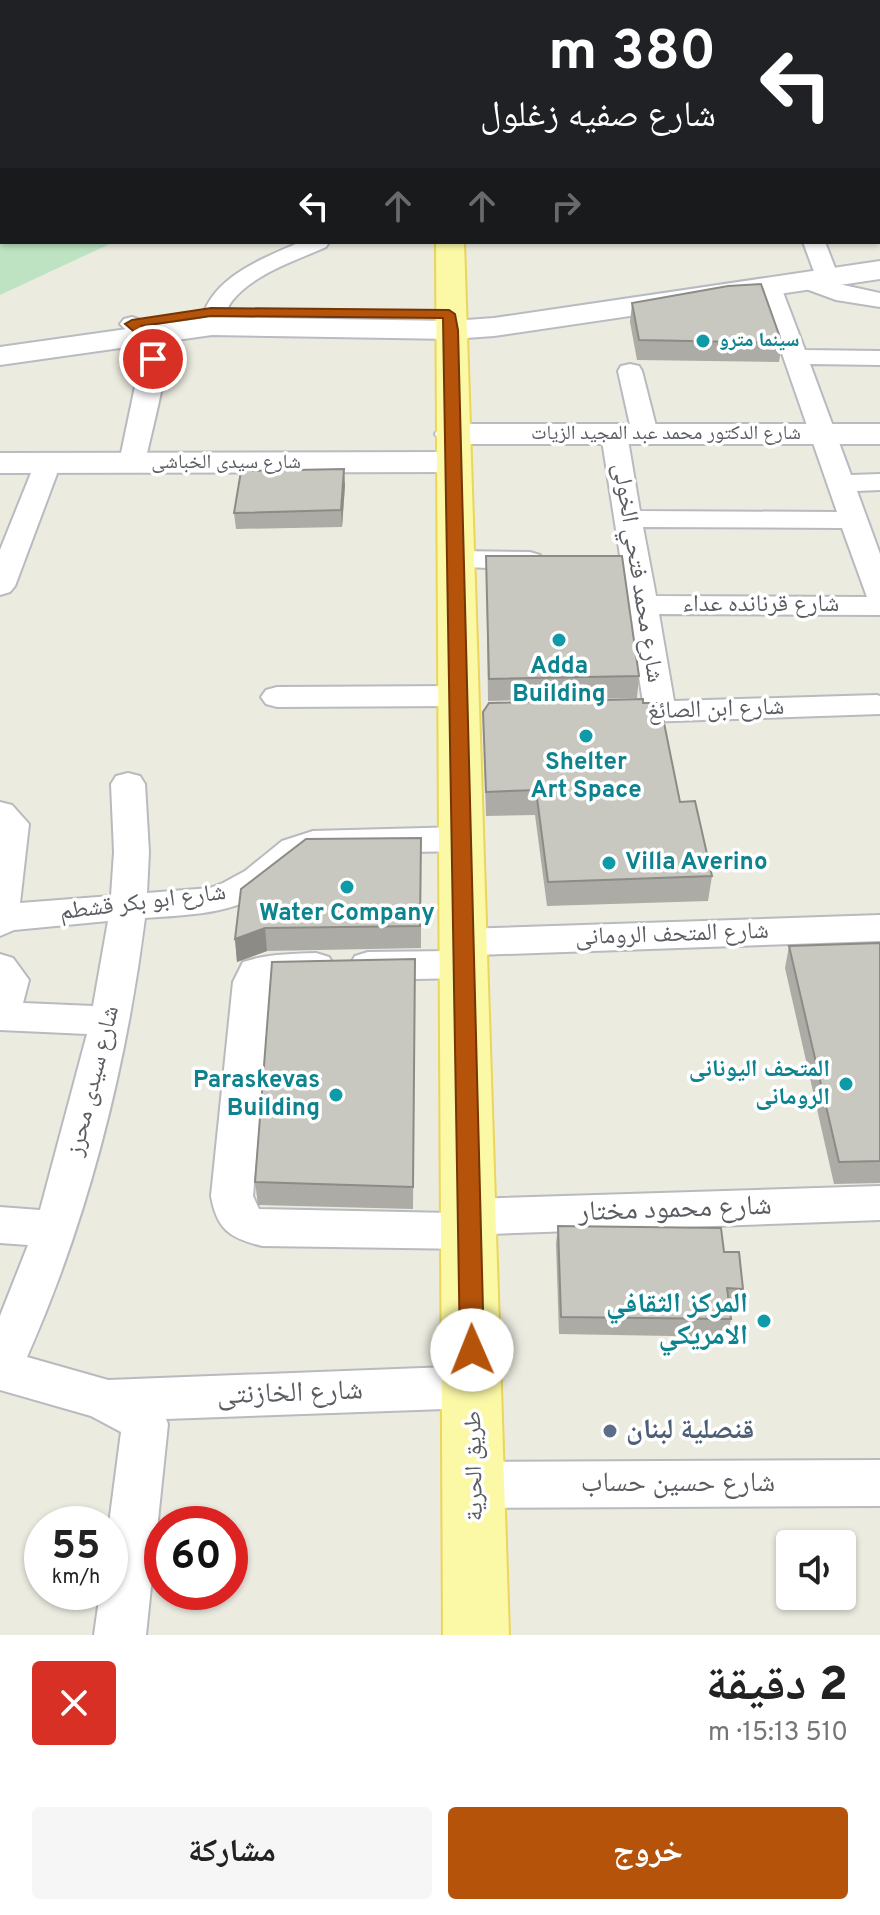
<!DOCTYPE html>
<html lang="ar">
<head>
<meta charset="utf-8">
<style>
  body { margin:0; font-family:Overpass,"Noto Naskh Arabic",sans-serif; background:#f6f6f6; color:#222; direction:rtl; height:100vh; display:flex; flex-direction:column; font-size:30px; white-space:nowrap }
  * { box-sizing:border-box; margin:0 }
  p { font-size:26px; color:#767676 }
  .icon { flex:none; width:44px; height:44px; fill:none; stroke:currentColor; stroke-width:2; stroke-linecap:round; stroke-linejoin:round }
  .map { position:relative; height:1635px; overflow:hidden; direction:ltr }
  .drawer { display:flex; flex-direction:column; background:#fff; flex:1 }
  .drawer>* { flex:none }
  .hud { position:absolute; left:0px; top:0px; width:880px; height:244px; box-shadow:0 2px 6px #0004; direction:rtl; background:#202124; color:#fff; overflow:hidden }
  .tools { position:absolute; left:776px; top:1530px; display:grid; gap:16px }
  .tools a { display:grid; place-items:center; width:80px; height:80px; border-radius:8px; background:#fff; box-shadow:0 2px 6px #0004; font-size:40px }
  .speed { position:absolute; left:24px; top:1506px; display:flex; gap:16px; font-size:40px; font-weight:700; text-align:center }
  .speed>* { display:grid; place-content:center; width:104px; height:104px; border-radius:50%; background:#fff; box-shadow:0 2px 6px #0004; line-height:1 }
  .speed small { font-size:20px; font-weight:400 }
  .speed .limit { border:12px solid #d22; background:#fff; color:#111 }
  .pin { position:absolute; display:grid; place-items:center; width:68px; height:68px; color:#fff; margin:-34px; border:4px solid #fff; border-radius:50%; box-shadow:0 2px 8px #0007 }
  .me { position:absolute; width:88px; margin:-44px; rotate:359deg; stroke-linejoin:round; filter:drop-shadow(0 0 6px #0008) }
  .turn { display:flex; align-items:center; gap:28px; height:168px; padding:0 32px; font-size:36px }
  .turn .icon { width:104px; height:104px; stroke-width:2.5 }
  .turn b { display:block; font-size:56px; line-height:68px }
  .lanes { display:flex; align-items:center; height:76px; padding:0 32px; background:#0003; justify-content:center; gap:40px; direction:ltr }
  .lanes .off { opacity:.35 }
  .round { display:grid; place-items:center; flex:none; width:84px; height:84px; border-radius:8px; background:#f6f6f6 }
  .overview { display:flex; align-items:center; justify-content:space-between; height:136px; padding:0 32px }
  h1 { font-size:48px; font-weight:800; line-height:60px }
  .primary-button { display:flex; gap:16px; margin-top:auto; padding:16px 32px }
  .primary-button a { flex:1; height:92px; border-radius:8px; background:#b45309; color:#fff; font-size:32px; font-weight:800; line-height:92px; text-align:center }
  .primary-button a+a { background:#f6f6f6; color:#222 }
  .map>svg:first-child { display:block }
  .green { fill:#bde3c2 }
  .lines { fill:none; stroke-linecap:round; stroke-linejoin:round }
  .street-casing { stroke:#b8babf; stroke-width:4 }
  .secondary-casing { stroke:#b9bbc2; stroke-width:4 }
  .primary-casing { stroke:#ebd55a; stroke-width:4 }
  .street { fill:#fff; fill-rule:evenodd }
  .secondary { fill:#fff; fill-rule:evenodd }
  .primary { fill:#fbf9a6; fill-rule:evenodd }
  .wall { fill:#acaba5 }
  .shaded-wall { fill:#8c8b86 }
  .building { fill:#c8c7c0; stroke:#8c8b86; stroke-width:2 }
  .route { fill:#b45309; stroke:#753606; stroke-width:2 }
  .culture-dot { fill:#0f9aa8; stroke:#fff; stroke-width:3 }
  .service-dot { fill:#5c6f8a; stroke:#fff; stroke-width:3 }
  .labels { text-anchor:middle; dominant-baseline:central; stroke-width:7; stroke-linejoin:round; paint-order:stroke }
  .far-culture-label { font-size:20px; font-weight:bold; fill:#0d838f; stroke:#fff; text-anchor:start }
  .far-street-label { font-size:20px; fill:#595c61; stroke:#fff }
  .street-label { font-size:24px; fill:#595c61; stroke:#fff }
  .culture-label { font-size:24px; font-weight:bold; fill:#0d838f; stroke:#fff }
  .near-street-label { font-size:28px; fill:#595c61; stroke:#fff }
  .near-culture-label { font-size:28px; font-weight:bold; fill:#0d838f; stroke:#fff; text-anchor:end }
  .near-service-label { font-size:28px; font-weight:bold; fill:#4e5e75; stroke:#fff; text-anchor:start }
</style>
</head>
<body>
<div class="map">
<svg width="880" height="1635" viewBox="0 0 880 1635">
  <rect width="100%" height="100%" fill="#ecebe0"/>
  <path class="green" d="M0,90l2,152h112l-114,53z"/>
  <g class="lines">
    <g class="street-casing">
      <g id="street">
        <path d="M52,0h16l1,2h-16z"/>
        <rect x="580" y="0" width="16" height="2"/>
        <rect x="706" y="0" width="16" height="2"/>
        <path d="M774,0h16l1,2h-16z"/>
        <path d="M811,0h17l1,2h-17z"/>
        <rect x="878" y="8" width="2" height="10"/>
        <rect x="878" y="142" width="2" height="12"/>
        <rect x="878" y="184" width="2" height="12"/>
        <path d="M300,242h29l-3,5c-31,14 -73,27 -94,54 -8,10 -6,21 -12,30h-16l-4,-5c8,-48 60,-66 100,-84z"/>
        <path d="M803,242h22l14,36 -5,5 46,10v14l-44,-7 -38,-14 -3,-5 3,-5 18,1z"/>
        <path d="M770,280l8,2 3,5 24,63 75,1v14l-70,-1 41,111 29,-1v16l-23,1 23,63v61l-221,-1 15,87 203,-6 3,1v18l-266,9 -11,-3 -5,-7 5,-7 40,-4 -42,-268 4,-6h18l4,6 13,77 197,1 -78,-225 3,-5zM643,527l199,1 25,69 -211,-1z"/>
        <path d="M132,317c15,4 32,18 34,34 2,22 -16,86 -21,112l-4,6h-18l-4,-6 23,-110 -2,-10 -20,-19 4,-5z"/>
        <path d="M630,364l9,2 3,5 16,63 -4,6h-18l-4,-6 -14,-63 3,-5z"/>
        <path d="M48,455l9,2 4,6 -46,123 -5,6 -10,3v-45l35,-87 4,-6z"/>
        <path d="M455,551l75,1 10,3 4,6 -4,6 -10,3 -85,-4 -4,-6 4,-6z"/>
        <path d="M458,686l11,3 5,7 -5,7 -11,3 -181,1 -11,-3 -5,-7 5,-7 11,-3z"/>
        <path d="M128,773l12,3 5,8 4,68 -2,41 63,-5 13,-5 22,-12 37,-30 31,-10 148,-4 12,4 5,8 -5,8 -12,4 -145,3c-20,8 -32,25 -50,37 -35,24 -81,24 -121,27 -19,150 -57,301 -118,439l81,23 366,-14 16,6 7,15 -7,15 -16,6 -308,11 2,5 -22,211h-52l6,-43h10l-1,-68 12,-92 -30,-16 -91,-26v-74l28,-71 -28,-2v-36l40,3 47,-176 -87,-4v-76l13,4 16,22 -6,23 70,3 15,-85 -94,9 -14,6v-134l12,3 17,19 -9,79 91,-7 3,-44 -3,-68 5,-8z"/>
        <path d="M880,915v26l-403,14 6,9 -6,10 -13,4 -96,2 -13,-4 -6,-10 6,-10 13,-4 82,-1 -5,-9 5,-9 13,-4z"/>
        <path d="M316,953l13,4 6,10 -6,10 -13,4 -45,1 -18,214 6,13 192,4 4,-9 15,-5 410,-13v34l-390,14 -5,10 -15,5 -208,-3c-32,-8 -45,-16 -51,-50l22,-214 10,-20c24,-8 47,-8 73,-9z"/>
        <path d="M880,1460v46l-405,2 -17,-7 -7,-16 7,-16 17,-7z"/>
      </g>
    </g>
    <g class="secondary-casing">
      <g id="secondary">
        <path d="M880,261v18l-386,57 -42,3 -240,-4 -212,30v-18l212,-30 240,4 42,-3z"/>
        <path d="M452,424h428v20h-428l-12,-3 -5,-7 5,-7z"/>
        <path d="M453,452l12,3 5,7 -5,7 -12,3 -453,1v-20z"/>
      </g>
    </g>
    <g class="primary-casing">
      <g id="primary">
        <rect x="439" y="0" width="22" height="2"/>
        <path d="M436,242h28l45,1393h-66z"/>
      </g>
    </g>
    <use href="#street" class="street"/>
    <use href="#secondary" class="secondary"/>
    <use href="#primary" class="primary"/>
  </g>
  <g class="wall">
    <path d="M632,303l150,40 -3,19 -142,-2 -7,-38z"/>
    <path d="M345,485l-3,42 -106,2 -2,-16z"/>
    <path d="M486,556l153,120 -2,22 -149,3z"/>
    <path d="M643,703l37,99 32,74 -4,25 -161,5 -12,-91 -49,1 -3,-104z"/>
    <path d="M421,838v110l-154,3 -30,11 -2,-23z"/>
    <path d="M880,943v240l-46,1 -49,-216 4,-22z"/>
    <path d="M415,959l-2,250 -155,-4 -3,-23z"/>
    <path d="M558,1226l166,26 19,37 -3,17h-11l2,13 -4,18 -168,-3 -3,-90z"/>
  </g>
  <g class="shaded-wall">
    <path d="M344,469l1,16 -3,42 -1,-17z"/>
    <path d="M265,928l2,23 -30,11 -2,-23z"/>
  </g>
  <g class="building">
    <path d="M761,284l21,59 -143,-3 -7,-37 96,-17z"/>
    <path d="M344,469l-3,41 -107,3 7,-42z"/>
    <path d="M486,556h136l17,120 -150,3z"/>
    <path d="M643,699v4h17l20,99 15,-1 17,75 -164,6 -12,-92 -50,2 -3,-80 6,-9z"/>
    <path d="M421,838l-1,88 -155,2 -30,11 6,-50 65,-50z"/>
    <path d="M880,943v218l-41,1 -50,-216z"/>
    <path d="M415,959l-2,228 -158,-5 17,-220z"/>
    <path d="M558,1226l163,2 3,24h15l4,37 -16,-1 4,31 -170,-2z"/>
  </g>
  <path class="route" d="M211,308l238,2 6,4 3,16 26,1020 -3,8 -9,3 -8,-3 -4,-8 -17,-1032 -232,-2 -69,10 16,14 1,19 -6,4 -7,-4 -1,-18 -20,-17 7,-4z"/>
  <g class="culture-dot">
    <circle cx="703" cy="341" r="8"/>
    <circle cx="559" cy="640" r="8"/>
    <circle cx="586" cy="736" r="8"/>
    <circle cx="609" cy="863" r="8"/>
    <circle cx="347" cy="887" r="8"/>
    <circle cx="846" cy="1084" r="8"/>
    <circle cx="336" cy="1095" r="8"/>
    <circle cx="764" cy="1321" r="8"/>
  </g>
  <circle class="service-dot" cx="610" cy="1431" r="8"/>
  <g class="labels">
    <g class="far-culture-label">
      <text x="719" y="341">سينما مترو</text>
    </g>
    <g class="far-street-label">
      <text x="666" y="434">شارع الدكتور محمد عبد المجيد الزيات</text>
      <text x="226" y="463">شارع سيدى الخباشى</text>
    </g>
    <g class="street-label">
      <text transform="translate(637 573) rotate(81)">شارع محمد فتحي الخولى</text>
      <text x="761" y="605">شارع قرنانده عداء</text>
      <text transform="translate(716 710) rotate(-2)">شارع ابن الصائغ</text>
      <text transform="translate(143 903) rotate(-7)">شارع ابو بكر قشطم</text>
      <text transform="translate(672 935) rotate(-2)">شارع المتحف الرومانى</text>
      <text transform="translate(94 1081) rotate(-76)">شارع سيدى محرز</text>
      <text transform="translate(475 1466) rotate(-91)">طريق الحرية</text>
    </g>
    <g class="culture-label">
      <text x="559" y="667">Adda<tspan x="559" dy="28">Building</tspan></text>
      <text x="586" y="763">Shelter<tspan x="586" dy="28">Art Space</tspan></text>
      <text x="625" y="863" text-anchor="start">Villa Averino</text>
      <text x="347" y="914">Water Company</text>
      <text x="830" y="1070" text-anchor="end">المتحف اليونانى<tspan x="830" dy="28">الرومانى</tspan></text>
      <text x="320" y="1081" text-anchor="end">Paraskevas<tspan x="320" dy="28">Building</tspan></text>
    </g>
    <g class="near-street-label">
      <text transform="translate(675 1210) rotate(-2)">شارع محمود مختار</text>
      <text transform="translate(290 1394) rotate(-2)">شارع الخازنتى</text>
      <text x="678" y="1484">شارع حسين حساب</text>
    </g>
    <g class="near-culture-label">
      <text x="748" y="1305">المركز الثقافي<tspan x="748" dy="32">الامريكي</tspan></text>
    </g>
    <g class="near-service-label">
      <text x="626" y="1431">قنصلية لبنان</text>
    </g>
  </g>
</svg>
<div class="tools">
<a><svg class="icon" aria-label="sound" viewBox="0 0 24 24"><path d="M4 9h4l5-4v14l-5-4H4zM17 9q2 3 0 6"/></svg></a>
</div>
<div class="speed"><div>55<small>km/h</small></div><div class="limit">60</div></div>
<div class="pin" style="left:153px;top:359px;background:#d93025"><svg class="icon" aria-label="arrive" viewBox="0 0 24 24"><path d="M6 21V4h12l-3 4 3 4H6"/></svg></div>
<svg class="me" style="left:472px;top:1350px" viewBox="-20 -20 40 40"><circle r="19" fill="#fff"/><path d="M0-13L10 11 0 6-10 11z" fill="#b45309"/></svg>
<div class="hud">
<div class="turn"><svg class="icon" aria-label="left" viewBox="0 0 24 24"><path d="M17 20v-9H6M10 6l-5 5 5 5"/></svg><div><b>380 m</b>شارع صفيه زغلول</div></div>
<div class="lanes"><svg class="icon" aria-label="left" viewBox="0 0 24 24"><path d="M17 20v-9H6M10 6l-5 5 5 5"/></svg><svg class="icon off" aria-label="ahead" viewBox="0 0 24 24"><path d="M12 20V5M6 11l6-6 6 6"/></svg><svg class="icon off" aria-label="ahead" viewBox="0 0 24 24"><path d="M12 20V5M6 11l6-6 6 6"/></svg><svg class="icon off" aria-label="right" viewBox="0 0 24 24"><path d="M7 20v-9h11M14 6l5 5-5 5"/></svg></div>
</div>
</div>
<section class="drawer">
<div class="overview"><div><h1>2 دقيقة</h1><p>510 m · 15:13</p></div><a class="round" style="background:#d93025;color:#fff"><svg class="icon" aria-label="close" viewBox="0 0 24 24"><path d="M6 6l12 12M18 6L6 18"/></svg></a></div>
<div class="primary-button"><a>خروج</a><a>مشاركة</a></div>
</section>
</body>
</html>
